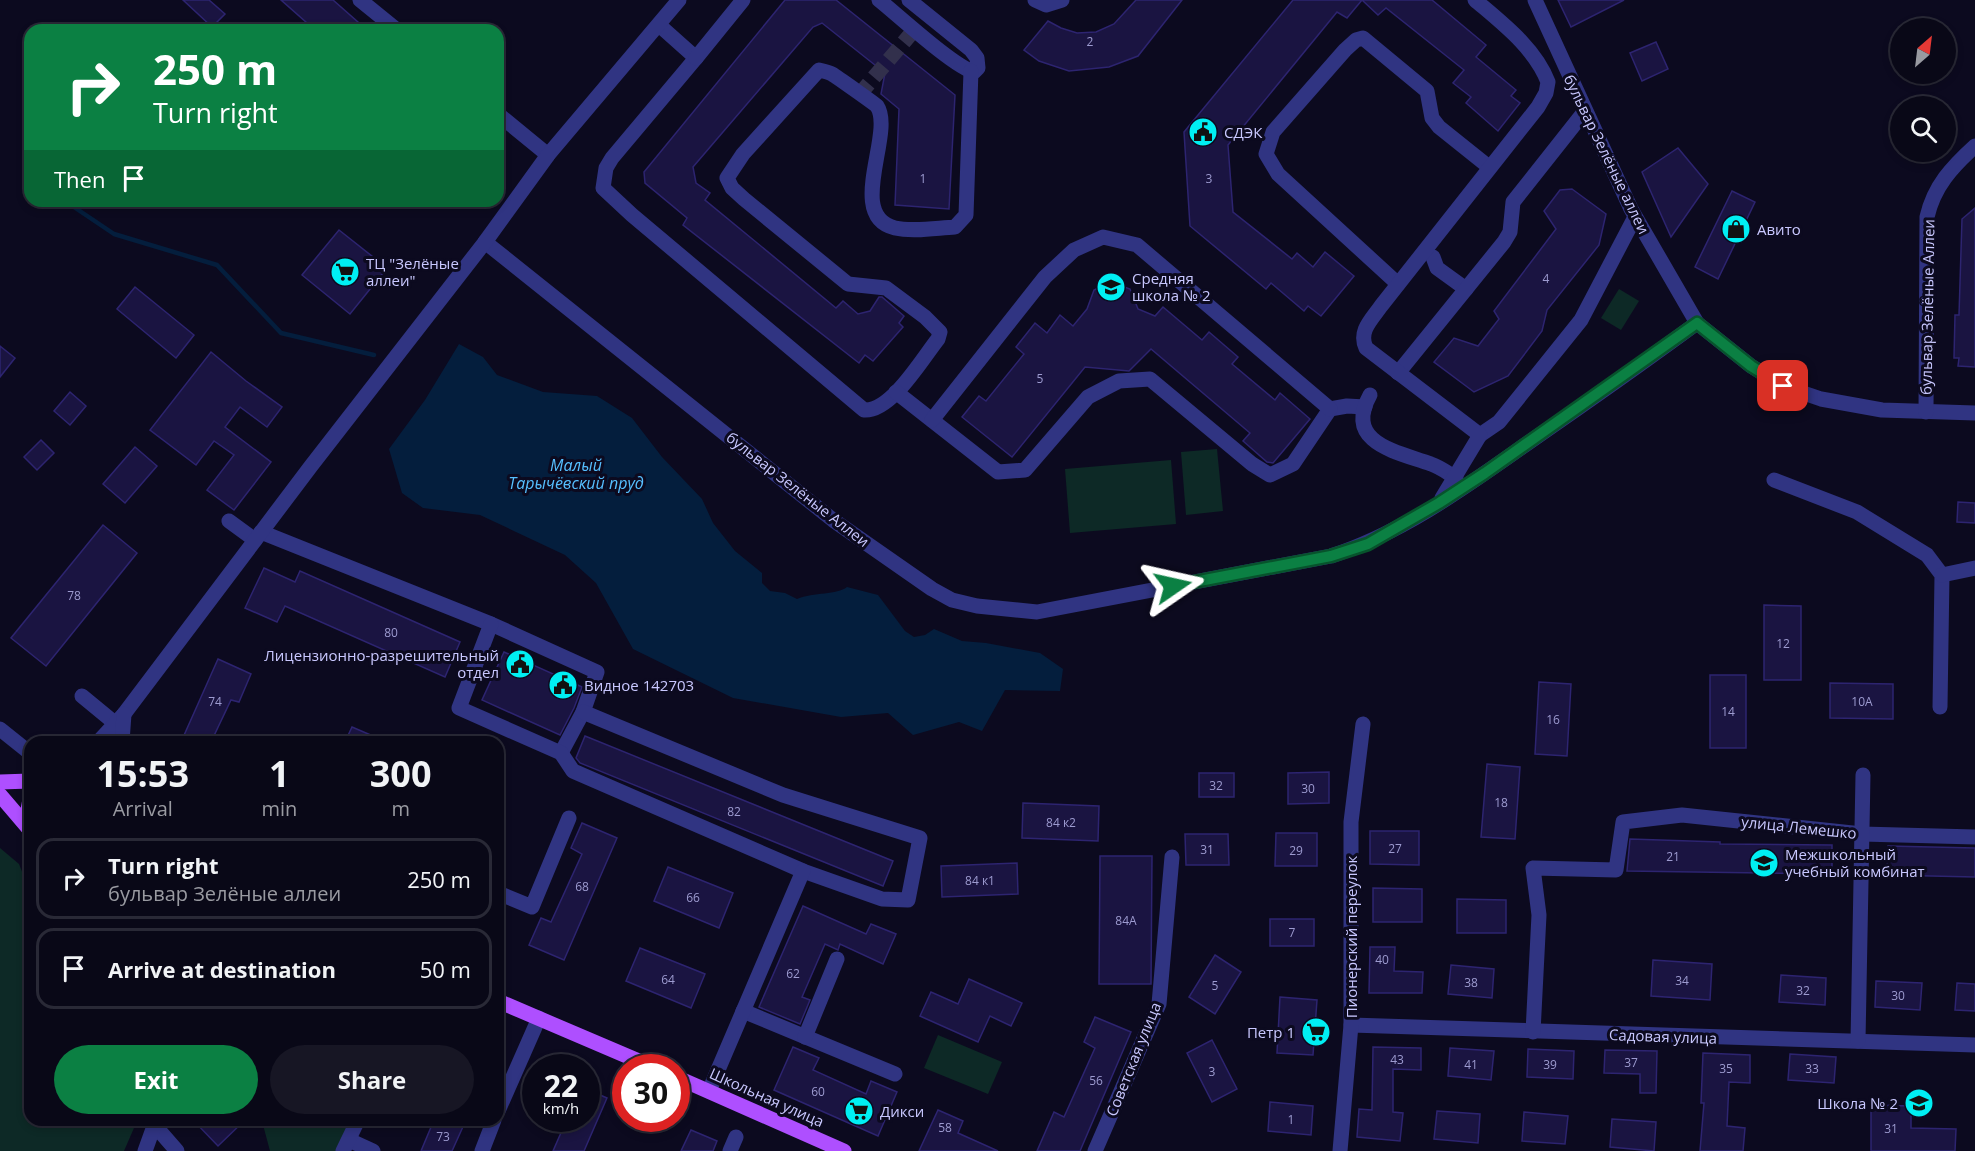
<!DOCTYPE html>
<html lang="en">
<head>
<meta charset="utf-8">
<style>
  body { margin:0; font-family:"Open Sans",sans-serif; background:#171624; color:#f1f3f6; height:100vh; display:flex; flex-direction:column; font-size:22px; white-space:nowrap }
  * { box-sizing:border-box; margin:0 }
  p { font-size:20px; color:#999aa1 }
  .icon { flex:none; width:33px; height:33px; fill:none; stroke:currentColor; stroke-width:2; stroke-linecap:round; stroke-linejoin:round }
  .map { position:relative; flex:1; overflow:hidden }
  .sheet { position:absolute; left:24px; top:736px; width:480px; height:390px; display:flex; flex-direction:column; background:#090817; border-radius:18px; box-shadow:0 3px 9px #0003,0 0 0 2px #292936 }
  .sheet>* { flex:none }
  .hud { position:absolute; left:24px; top:24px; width:480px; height:183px; border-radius:18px; box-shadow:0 3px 9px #0003,0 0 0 2px #292936; background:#0b8043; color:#fff; overflow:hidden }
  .needle { width:39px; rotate:28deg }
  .fabs { position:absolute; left:1890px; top:18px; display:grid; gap:12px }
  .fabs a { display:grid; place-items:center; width:66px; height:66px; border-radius:50%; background:#090817; box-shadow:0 3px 9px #0003,0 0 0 2px #292936; font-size:30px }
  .speed { position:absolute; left:522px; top:1054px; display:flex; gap:12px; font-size:30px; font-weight:700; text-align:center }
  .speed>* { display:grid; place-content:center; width:78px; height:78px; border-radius:50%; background:#090817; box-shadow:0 3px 9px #0003,0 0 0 2px #292936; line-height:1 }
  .speed small { font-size:15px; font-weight:400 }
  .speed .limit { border:9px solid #d22; background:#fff; color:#111 }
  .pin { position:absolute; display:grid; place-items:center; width:51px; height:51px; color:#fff; margin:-26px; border-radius:12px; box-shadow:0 3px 9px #0006 }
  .me { position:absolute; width:66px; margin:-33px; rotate:79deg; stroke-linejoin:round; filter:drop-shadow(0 0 4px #0008) }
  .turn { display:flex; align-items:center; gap:21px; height:126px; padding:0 30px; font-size:27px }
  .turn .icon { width:78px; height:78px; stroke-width:2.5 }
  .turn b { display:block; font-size:42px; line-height:51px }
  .then { display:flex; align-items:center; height:57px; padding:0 30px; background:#0003; gap:12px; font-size:22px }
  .eta { display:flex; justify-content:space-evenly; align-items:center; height:102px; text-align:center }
  .eta b { font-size:36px; font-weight:700; line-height:42px }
  .button { display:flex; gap:12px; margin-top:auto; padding:12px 30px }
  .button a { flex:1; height:69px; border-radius:36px; background:#0b8043; color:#fff; font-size:24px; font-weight:700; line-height:69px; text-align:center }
  .button a+a { background:#171624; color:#f1f3f6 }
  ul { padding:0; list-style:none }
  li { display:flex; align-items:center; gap:18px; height:81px; margin:0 12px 9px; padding:0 18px; border:3px solid #292936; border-radius:18px }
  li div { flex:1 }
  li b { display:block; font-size:22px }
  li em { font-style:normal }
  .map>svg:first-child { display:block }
  .green { fill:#0d2926 }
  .water { fill:#041e3d }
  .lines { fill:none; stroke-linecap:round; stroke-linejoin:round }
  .stream { stroke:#041e3d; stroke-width:4.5 }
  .building { fill:#1a1441; stroke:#2d2470; stroke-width:1.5 }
  .minor-tunnel { stroke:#32304c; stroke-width:15; stroke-dasharray:15 8; stroke-linecap:butt }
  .minor { stroke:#303482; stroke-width:15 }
  .major { stroke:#ae4fff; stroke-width:15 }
  .route-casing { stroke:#07532c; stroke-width:15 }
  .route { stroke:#0b8043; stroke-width:10 }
  .labels { text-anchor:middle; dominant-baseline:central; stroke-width:6; stroke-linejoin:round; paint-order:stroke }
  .number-label { font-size:12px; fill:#9d9bd0 }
  .poi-label { font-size:15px; fill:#c9c8ff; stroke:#0c0a1f; text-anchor:start }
  .street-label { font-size:15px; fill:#c9c8ff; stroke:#0c0a1f }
  .water-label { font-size:16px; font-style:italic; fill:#56bfff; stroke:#0c0a1f }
</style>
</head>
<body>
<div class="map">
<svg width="1975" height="1151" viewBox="0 0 1975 1151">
  <rect width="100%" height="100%" fill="#0c0a1f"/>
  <g class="green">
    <path d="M1619,289l20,12 -18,29 -20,-12z"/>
    <path d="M1217,449l6,62 -37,4 -5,-63z"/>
    <path d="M1171,460l5,64 -106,9 -5,-64z"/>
    <path d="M0,848l19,16 11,28v228l107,1 -13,30h-124z"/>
    <path d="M938,1035l64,27 -14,32 -64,-26z"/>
    <path d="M262,1121h90l-14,30h-68z"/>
  </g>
  <path class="water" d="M459,344l24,13 14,18 46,17 54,4 35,22 30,39 40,42 11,24 22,28 27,22v10l8,8 15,2 12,6c17,-7 40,-4 50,-12l31,8 27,36 9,6 11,-2 9,-6 28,12 24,2 54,10 23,16 -3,22 -55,-1 -23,41 -23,-9 -46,13 -25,-22 -47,4 -108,-19 -100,-49 -37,-66 -31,-28 -85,-40 -57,-7 -21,-15 -13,-44 36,-49z"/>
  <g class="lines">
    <path class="stream" d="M65,201l49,33 103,31 64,68 93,22"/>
  </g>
  <g class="building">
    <path d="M183,0h26l16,14 -13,13z"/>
    <path d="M281,0h52l34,30h-52z"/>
    <path d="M785,0h51l119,95 -6,114 -54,-4 4,-96 -18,-15 4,-21 -63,-50 -9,4 -120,140 3,16 14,10 -5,7 131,108 7,-7 15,13 12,-3 9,-14h3l22,19 -5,7 4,4 -30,34 -8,-6 -6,8 -176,-138 4,-7 -42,-35 -1,-11z"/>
    <path d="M1136,0h46l-44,56 -29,11 -40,4 -30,-10 -15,-11 24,-29 13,7 16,5 19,-1 18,-8z"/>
    <path d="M1293,0h139l54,45 -10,12 40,33 -5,6 9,7 -22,28 -32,-28 5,-6 -18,-14 11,-13 -78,-62 -8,7 -16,-15 -15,18 -10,-6 -109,133 5,67 59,47 5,-6 16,14 12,-15 29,24 -33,40 -13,-10 -4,5 -33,-28 -5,6 -76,-63 -6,-94z"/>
    <path d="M1558,0h66l-53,27z"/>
    <path d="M1656,42l12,27 -26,12 -12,-28z"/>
    <path d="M1678,148l30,36 -37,53 -29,-65z"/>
    <path d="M1572,189l34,25 -7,31 -52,65 -5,21 -34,45 -34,16 -40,-30 20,-24 24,8 21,-27 -5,-8 62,-82 -12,-18 16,-21z"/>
    <path d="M1732,191l23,11 -37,77 -23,-12z"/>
    <path d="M1975,208v159l-17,-1 1,-8h-5l1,-43h4l3,-96z"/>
    <path d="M339,230l48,38 -37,46 -48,-39z"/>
    <path d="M1111,282l19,7 8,20 17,7 8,-9 39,33 7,-8 29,25 -6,7 43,36 5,-7 30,26 -37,44 -6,-1 -24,-21 7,-8 -99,-84 -22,22 -44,-4 -73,90 -50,-40 17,-21 7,5 38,-47 -8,-7 19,-24 12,10 13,-18 13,11 14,-17 7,-19z"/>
    <path d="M135,287l59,48 -18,23 -59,-49z"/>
    <path d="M0,346l15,12 -15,19z"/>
    <path d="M211,352l35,29 36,26 -15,20 -27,-20 -15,20 46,35 -37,48 -27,-20 27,-35 -20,-14 -18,24 -46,-35z"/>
    <path d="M70,392l16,14 -16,19 -16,-14z"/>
    <path d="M41,440l13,13 -17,17 -13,-13z"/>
    <path d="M135,447l22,19 -32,37 -22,-19z"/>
    <path d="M1958,502l17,1v20l-18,-1z"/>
    <path d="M103,525l34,28 -91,113 -35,-28z"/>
    <path d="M264,568l31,14 5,-11 160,71 -15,35 -160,-71 -8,16 -32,-14z"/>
    <path d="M1764,605l37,1v74h-37z"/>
    <path d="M504,652l78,35 -8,21 -14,27 -78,-35z"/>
    <path d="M218,659l33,15 -12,28 -8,-2 -20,42h-30z"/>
    <rect x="1710" y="675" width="36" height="73"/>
    <path d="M1539,682l32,2 -4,72 -32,-2z"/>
    <path d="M1830,683l63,1v35l-63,-1z"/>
    <path d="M352,727l35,15h-42z"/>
    <path d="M585,736l308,125 -10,25 -303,-123 -4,-5z"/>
    <path d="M1487,764l33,3 -5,72 -34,-2z"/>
    <path d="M1329,772v31l-41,1v-31z"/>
    <rect x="1199" y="773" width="35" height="24"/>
    <path d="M1023,803l76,3 -1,35 -76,-3z"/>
    <path d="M582,823l35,15 -53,122 -35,-15 12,-27 10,4 31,-68 -11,-6z"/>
    <path d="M1370,831h49v34l-49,-1z"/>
    <path d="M1276,833h41v33h-42z"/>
    <path d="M1185,834h43l1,31h-43z"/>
    <path d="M1630,839l90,3v2l112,1v29l-205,-3z"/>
    <path d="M1888,846l87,2v29l-88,-2z"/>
    <path d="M1100,856h52l-1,128h-52z"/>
    <path d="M1017,863l1,31 -76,3 -1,-31z"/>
    <path d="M668,867l65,26 -14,35 -65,-27z"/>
    <path d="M1373,888l49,1v33h-49z"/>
    <path d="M1457,899l49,1v33h-49z"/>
    <path d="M803,906l63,28 5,-10 25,10 -13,30 -43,-20 -2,6 -13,-6 -23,53 8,3 -10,24 -41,-17z"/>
    <rect x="1270" y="919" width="44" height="27"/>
    <path d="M1370,947h25l-1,24 29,1 -1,21h-53z"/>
    <path d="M640,948l65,26 -14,34 -65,-27z"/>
    <path d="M1215,955l26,17 -26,42 -26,-17z"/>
    <path d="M1653,960l59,4 -2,36 -59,-4z"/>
    <path d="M1451,965l43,4 -2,29 -44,-4z"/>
    <path d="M1781,975l45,3 -1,27 -46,-3z"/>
    <path d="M969,979l53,24 -11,23 -21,-10 -12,26 -58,-26 11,-24 27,12z"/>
    <path d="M1876,981l46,2 -2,27 -45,-3z"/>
    <path d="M1957,983l18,1v27l-20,-1z"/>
    <path d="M1280,997l37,3 -4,55 -36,-2z"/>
    <path d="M1095,1017l36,15 -51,119h-43l17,-39 10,5 31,-69 -11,-6z"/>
    <path d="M1212,1040l25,49 -25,13 -25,-49z"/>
    <path d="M793,1047l26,11 -6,12 53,24 5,-13 26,11 -19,44 -104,-46z"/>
    <path d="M1373,1047l48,1v22l-28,-1v43l10,1 -3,28 -43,-4 2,-28 13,1z"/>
    <path d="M1450,1048l44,3 -3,29 -43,-4z"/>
    <path d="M1528,1049l46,2 -1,28 -46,-2z"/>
    <path d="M1605,1050l52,1 -1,42h-16v-19l-36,-1z"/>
    <path d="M1703,1053l47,2v28l-21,-1 -2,44 18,2 -2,23h-43l4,-48h-3z"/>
    <path d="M1790,1054l46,3 -2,26 -46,-3z"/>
    <path d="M586,1089l21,9 -23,53h-31l14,-32h19z"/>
    <path d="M1270,1102l43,4 -2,29 -43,-4z"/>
    <path d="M1871,1105l40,1v22l45,1 -1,22h-84z"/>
    <path d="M938,1110l25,11 -5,12 40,18h-79z"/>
    <path d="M1437,1111l43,3 -2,29 -44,-4z"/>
    <path d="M1524,1112l44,4 -3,28 -43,-3z"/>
    <path d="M1612,1119l44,3 -2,29 -44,-4z"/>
    <path d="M193,1120h52l-27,26z"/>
    <path d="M434,1120h32l-14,31h-31z"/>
    <path d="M691,1130l26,11 -4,10h-32z"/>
  </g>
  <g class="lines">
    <path class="minor-tunnel" d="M859,95l56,-66"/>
    <g class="minor">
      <path d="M360,0l37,30"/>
      <path d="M879,0c20,16 75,67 95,72l4,-4 -1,-10 -6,-8 -62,-50"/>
      <path d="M1035,0l11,5 16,-5"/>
      <path d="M1535,0l96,209 66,114 54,43 32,20 38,13 61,11 93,3"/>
      <path d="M659,25l37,33 -84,100 -6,10 -3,20 29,27 232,195c27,2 58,-51 74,-71l2,-7 -15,-15 -39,-29 -38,-4 -104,-85 -12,-11 -5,-10 16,-24 76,-84c4,1 9,2 13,4 5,3 43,30 45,32 18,27 -32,110 18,122 18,4 41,0 60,-1l11,-12 5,-144"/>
      <path d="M696,58l47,-58"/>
      <path d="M498,114l50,41"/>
      <path d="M485,242l348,278 99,69 20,11 25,6 60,6 294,-56c71,-23 133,-68 194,-111 58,-40 115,-80 172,-122"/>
      <path d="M1433,257l4,11 29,21"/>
      <path d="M1398,284l-120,-110 -12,-20 7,-22 72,-82 11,-10 7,-2 64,53 5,27 7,9 50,40"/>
      <path d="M1398,373l106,-131 6,-10 3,-30 72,-91"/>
      <path d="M896,392l102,80 27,-2 63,-73 31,-16 31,-2 102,85 18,11 23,-11 37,-55 17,-3 18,1"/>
      <path d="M1370,395c-27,49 29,57 61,69 9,3 17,9 25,14"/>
      <path d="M1926,412l1,-195c7,-31 25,-50 48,-71"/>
      <path d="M932,420l113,-143 29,-27 29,-13 34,8 193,164"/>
      <path d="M1480,435l19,-13 82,-102 54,-103"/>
      <path d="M1774,480l83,32 70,43 15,20 -2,132"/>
      <path d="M1442,498l38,-63 -114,-87c-8,-17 6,-29 15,-42l157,-199 8,-14 2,-11c-13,-34 -46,-59 -73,-82"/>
      <path d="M229,521l26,19"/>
      <path d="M261,532l230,92 106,48 -14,40 -22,41"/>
      <path d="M1942,575l33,-7"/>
      <path d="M491,624l-32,84 102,45 12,18 230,100 79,28 26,1 12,-62 -137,-43 -200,-83"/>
      <path d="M82,696l34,28"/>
      <path d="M0,729l30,24"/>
      <path d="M98,742l26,-28 187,-248 174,-224 63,-87 131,-155"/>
      <path d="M122,742l2,-28"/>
      <path d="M498,893l34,14 37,-89"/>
      <path d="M743,1011l152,63"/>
      <path d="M1351,1025l624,20"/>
      <path d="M1533,1032l6,-117 -6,-47 83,2 7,-48 59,-7 180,19 113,3"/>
      <path d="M805,1037l32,-78"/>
      <path d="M1858,1041l5,-266"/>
      <path d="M709,1091l94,-220"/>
      <path d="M498,1111l41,-93"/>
      <path d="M150,1120l27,31"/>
      <path d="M349,1140l24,11"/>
      <path d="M145,1151l9,-25"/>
      <path d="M343,1151l15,-31"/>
      <path d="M482,1151l12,-31"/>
      <path d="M730,1151l6,-14"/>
      <path d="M1095,1151l64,-147 13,-147"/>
      <path d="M1340,1151l11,-126v-203l12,-98"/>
    </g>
    <g class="major">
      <path d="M0,782l30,-1"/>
      <path d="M0,795l30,35"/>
      <path d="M30,799l-2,11 2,20"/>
      <path d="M498,1001l157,67"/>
      <path d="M676,1077l168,74"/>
    </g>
  </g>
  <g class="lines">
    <g class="route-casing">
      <path id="route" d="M1173,586l158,-30 37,-12 71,-41 46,-30 212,-150 54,43 32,20"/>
    </g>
    <use href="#route" class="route"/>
  </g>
  <defs>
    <g id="civic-disc" transform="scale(1.5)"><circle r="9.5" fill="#00eff3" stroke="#0c0a1f"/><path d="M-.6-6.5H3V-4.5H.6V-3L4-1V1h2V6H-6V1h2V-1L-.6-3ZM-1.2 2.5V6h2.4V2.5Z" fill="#111"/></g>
    <g id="shop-disc" transform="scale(1.5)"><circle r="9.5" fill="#00eff3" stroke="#0c0a1f"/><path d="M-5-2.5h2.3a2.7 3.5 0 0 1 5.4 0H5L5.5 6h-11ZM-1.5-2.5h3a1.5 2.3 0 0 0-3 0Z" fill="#111"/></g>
    <g id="supermarket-disc" transform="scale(1.5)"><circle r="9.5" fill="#00eff3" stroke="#0c0a1f"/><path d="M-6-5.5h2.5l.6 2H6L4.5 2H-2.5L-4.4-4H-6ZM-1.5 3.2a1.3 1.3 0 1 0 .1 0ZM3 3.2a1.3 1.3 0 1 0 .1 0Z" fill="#111"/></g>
    <g id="school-disc" transform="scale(1.5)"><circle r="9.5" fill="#00eff3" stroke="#0c0a1f"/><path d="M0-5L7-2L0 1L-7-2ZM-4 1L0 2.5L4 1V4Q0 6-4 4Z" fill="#111"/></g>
  </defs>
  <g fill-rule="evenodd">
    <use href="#civic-disc" x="1203" y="132"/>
    <use href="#shop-disc" x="1736" y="229"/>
    <use href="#supermarket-disc" x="345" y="272"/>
    <use href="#school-disc" x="1111" y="287"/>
    <use href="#civic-disc" x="520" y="664"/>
    <use href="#civic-disc" x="563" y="685"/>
    <use href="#school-disc" x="1764" y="863"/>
    <use href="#supermarket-disc" x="1316" y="1032"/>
    <use href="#school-disc" x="1919" y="1103"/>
    <use href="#supermarket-disc" x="859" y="1111"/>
  </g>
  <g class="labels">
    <g class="number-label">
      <text x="1090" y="41">2</text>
      <text x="923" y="178">1</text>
      <text x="1209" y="178">3</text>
      <text x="1546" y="278">4</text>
      <text x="1040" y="378">5</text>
      <text x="74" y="595">78</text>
      <text x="391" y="632">80</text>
      <text x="1783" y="643">12</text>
      <text x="215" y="701">74</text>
      <text x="1862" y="701">10А</text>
      <text x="1728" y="711">14</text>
      <text x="1553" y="719">16</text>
      <text x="1216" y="785">32</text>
      <text x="1308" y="788">30</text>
      <text x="1501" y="802">18</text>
      <text x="734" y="811">82</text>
      <text x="1061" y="822">84 к2</text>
      <text x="1395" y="848">27</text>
      <text x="1207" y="849">31</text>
      <text x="1296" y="850">29</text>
      <text x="1673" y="856">21</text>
      <text x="980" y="880">84 к1</text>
      <text x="582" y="886">68</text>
      <text x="693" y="897">66</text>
      <text x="1126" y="920">84А</text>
      <text x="1292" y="932">7</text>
      <text x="1382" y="959">40</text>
      <text x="793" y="973">62</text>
      <text x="668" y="979">64</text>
      <text x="1682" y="980">34</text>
      <text x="1471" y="982">38</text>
      <text x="1215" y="985">5</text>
      <text x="1803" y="990">32</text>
      <text x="1898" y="995">30</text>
      <text x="1397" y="1059">43</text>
      <text x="1631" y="1062">37</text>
      <text x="1471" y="1064">41</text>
      <text x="1550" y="1064">39</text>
      <text x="1726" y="1068">35</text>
      <text x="1812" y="1068">33</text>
      <text x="1212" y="1071">3</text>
      <text x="1096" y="1080">56</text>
      <text x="818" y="1091">60</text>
      <text x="1291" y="1119">1</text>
      <text x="945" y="1127">58</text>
      <text x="1891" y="1128">31</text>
      <text x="443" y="1136">73</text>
    </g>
    <g class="poi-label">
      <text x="1224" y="132">СДЭК</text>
      <text x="1757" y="229">Авито</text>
      <text x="366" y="263">ТЦ "Зелёные<tspan x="366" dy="17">аллеи"</tspan></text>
      <text x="1132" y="278">Средняя<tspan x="1132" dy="17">школа № 2</tspan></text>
      <text x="499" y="655" text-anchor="end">Лицензионно-разрешительный<tspan x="499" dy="17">отдел</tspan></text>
      <text x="584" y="685">Видное 142703</text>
      <text x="1785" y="854">Межшкольный<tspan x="1785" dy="17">учебный комбинат</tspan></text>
      <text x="1295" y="1032" text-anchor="end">Петр 1</text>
      <text x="1898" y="1103" text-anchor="end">Школа № 2</text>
      <text x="880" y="1111">Дикси</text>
    </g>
    <g class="street-label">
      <text transform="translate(1607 154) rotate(64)">бульвар Зелёные аллеи</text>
      <text transform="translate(1927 307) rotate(-89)">бульвар Зелёные Аллеи</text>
      <text transform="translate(798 489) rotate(38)">бульвар Зелёные Аллеи</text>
      <text transform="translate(1799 827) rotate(6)">улица Лемешко</text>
      <text transform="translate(1351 937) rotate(-90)">Пионерский переулок</text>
      <text transform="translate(1663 1036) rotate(2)">Садовая улица</text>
      <text transform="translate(1133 1059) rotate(-68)">Советская улица</text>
      <text transform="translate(767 1097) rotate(24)">Школьная улица</text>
    </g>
    <g class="water-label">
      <text x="576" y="465">Малый<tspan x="576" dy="18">Тарычёвский пруд</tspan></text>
    </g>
  </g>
</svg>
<div class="fabs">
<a><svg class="needle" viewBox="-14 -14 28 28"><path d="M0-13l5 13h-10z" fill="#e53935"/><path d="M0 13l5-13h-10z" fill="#999aa1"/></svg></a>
<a><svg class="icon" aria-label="search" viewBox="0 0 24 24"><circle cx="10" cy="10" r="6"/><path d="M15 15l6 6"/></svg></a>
</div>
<div class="speed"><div>22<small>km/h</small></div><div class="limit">30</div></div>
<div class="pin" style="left:1783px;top:386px;background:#d93025"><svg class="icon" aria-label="arrive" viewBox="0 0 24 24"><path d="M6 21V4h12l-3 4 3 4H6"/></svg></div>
<svg class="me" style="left:1173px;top:586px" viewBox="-20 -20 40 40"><path d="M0-17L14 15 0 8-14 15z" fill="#0b8043" stroke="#fff" stroke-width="4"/></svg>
<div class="hud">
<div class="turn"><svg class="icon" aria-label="right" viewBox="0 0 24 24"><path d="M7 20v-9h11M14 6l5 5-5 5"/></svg><div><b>250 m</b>Turn right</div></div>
<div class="then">Then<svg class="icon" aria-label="arrive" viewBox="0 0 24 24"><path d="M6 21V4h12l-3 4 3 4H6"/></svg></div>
</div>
<section class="sheet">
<div class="eta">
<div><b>15:53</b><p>Arrival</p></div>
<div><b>1</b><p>min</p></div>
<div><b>300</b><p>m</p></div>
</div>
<ul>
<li><svg class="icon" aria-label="right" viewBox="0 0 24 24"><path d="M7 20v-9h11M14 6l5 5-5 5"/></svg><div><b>Turn right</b><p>бульвар Зелёные аллеи</p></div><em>250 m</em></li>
<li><svg class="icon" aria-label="arrive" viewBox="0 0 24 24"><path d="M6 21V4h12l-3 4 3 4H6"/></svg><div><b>Arrive at destination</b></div><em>50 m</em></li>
</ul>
<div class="button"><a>Exit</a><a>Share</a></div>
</section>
</div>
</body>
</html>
